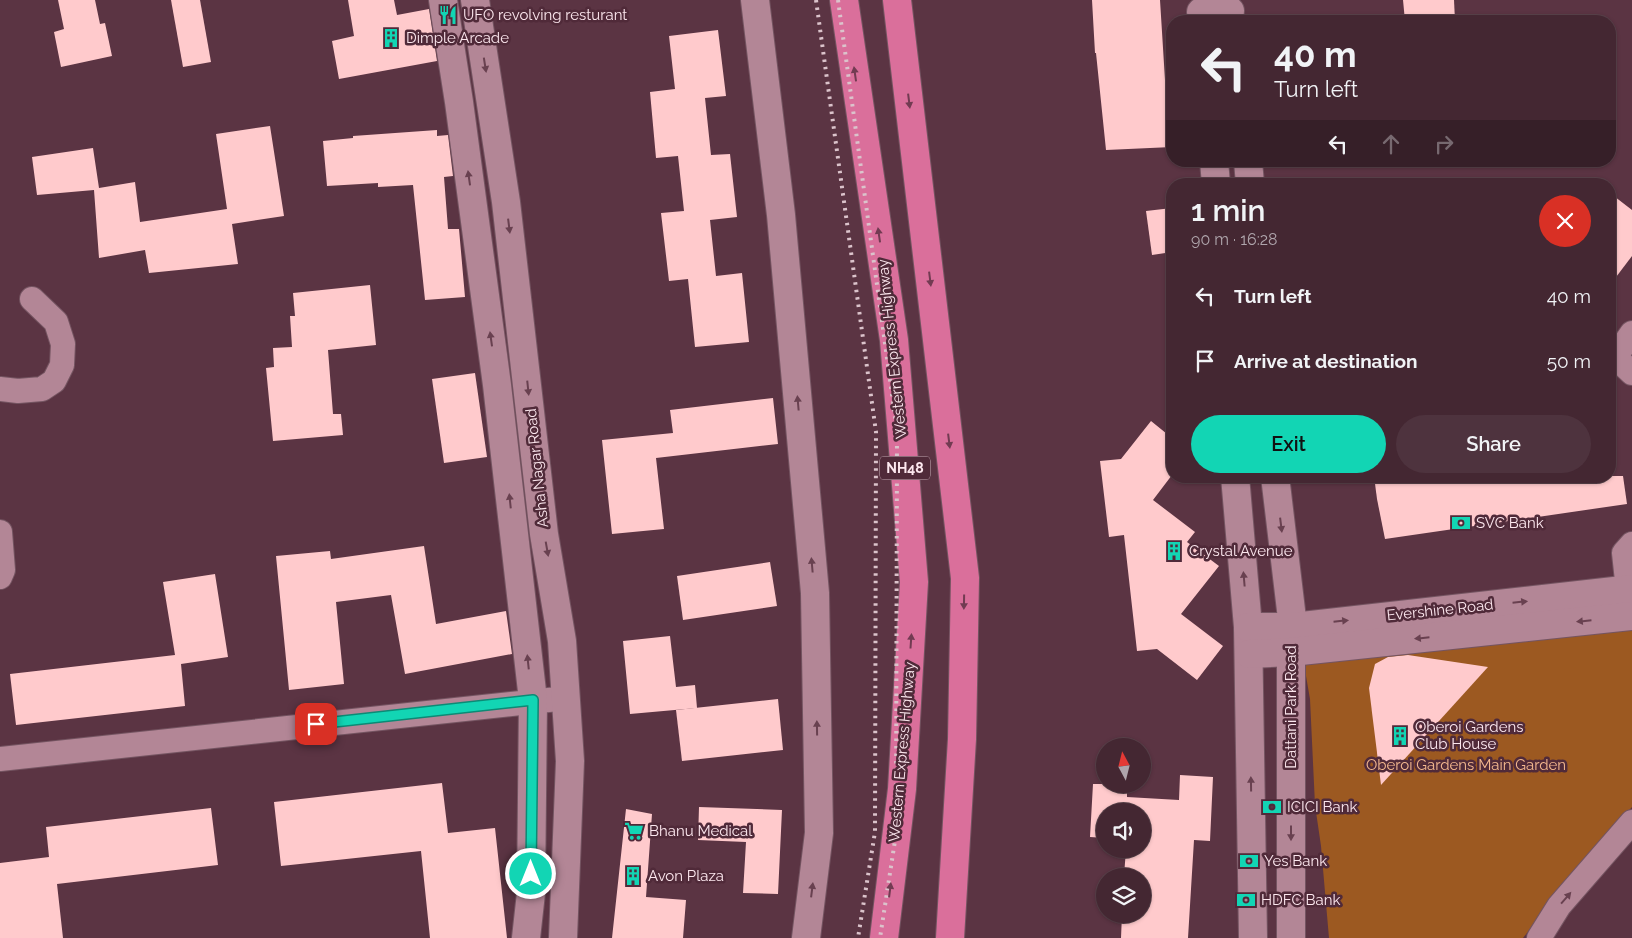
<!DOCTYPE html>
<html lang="en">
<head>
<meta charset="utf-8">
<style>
  body { margin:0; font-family:Raleway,sans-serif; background:#4e333e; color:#f1f3f6; height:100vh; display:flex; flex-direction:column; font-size:19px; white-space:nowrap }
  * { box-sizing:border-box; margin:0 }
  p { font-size:16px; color:#afa5ac }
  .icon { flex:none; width:28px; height:28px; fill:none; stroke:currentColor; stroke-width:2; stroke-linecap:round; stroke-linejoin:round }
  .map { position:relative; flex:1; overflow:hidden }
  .sheet { position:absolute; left:1166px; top:178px; width:450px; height:305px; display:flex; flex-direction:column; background:#442732; border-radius:20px; box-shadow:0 1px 4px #0004,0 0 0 1px #5c444d }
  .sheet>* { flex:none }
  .guide { position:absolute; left:1166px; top:15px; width:450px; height:152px; border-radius:20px; box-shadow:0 1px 4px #0004,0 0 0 1px #5c444d; background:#442732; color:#f1f3f6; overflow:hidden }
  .needle { width:32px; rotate:353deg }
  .fabs { position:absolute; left:1096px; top:738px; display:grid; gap:10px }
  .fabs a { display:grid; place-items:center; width:55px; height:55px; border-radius:50%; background:#442732; box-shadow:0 1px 4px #0004,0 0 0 1px #5c444d; font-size:25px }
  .pin { position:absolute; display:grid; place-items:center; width:42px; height:42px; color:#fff; margin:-21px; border-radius:10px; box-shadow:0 2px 8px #0006 }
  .me { position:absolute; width:55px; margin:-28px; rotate:0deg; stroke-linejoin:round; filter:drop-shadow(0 0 4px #0008) }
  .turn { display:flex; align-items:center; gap:18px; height:105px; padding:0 25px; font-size:22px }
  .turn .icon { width:65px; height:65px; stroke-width:2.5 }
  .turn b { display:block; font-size:35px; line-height:42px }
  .lanes { display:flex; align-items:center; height:48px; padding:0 25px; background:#0003; justify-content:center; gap:25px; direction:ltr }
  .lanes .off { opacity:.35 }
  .round { display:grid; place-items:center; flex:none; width:52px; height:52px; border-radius:26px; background:#4e333e }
  .overview { display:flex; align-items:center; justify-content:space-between; height:85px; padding:0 25px }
  h1 { font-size:30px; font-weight:600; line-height:38px }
  .primary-button { display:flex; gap:10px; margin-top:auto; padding:10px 25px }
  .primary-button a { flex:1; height:58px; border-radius:30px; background:#12d5b4; color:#111; font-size:20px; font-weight:600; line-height:58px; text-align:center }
  .primary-button a+a { background:#4e333e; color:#f1f3f6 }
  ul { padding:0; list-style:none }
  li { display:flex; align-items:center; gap:15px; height:65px; padding:0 25px }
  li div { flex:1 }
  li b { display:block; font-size:19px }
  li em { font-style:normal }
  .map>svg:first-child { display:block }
  .green { fill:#9c5921 }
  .building { fill:#ffcacc }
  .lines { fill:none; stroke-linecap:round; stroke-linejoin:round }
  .minor-casing { stroke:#745461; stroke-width:26 }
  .tertiary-casing { stroke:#745461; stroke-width:30 }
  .trunk-casing { stroke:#745461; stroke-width:30 }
  .minor { stroke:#b38696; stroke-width:24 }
  .tertiary { stroke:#b38696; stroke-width:28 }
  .trunk { stroke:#da6f9b; stroke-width:28 }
  .rail { stroke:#dbc3cb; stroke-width:4; stroke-dasharray:2.5 5; stroke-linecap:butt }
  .oneway { fill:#694150 }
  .oneway2 { fill:#723b52 }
  .route-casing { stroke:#0c8a75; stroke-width:12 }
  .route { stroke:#12d5b4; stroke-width:9 }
  .labels { text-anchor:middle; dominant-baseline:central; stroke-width:5; stroke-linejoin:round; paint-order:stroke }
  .shield { fill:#502a39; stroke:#c8aeb8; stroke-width:1 }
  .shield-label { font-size:14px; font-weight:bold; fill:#fce7ee }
  .poi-label { font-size:15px; fill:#fce7ee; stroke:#502a39; text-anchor:start }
  .street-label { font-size:15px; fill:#fce7ee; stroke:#502a39 }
  .park-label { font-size:15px; fill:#f5b98f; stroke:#502a39 }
</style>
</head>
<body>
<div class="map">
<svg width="1632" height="938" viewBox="0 0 1632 938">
  <rect width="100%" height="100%" fill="#5b3443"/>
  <path class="green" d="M1632,594v213l-52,57 -57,74h-194l-8,-92 -6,-41 -5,-106 -4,-23v-43z"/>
  <g class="building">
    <path d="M58,0h37l5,24 5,-1 7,33 -51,11 -7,-35 10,-3z"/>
    <path d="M171,0h29l11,62 -28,5z"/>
    <path d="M348,0h46l3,15 32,-6 8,52 -98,18 -7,-38 22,-5z"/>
    <path d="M1092,0h68l5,80 6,-1 1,68 -66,3 -10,-97h-1z"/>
    <path d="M1403,0h51l1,21h-50z"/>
    <path d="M718,30l8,66 -21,2 6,57 19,-1 7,63 -27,3 6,56 26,-3 7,69 -54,5 -7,-68 -19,2 -8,-68 23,-2 -6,-55 -22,2 -6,-66 25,-3 -6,-53z"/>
    <path d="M270,126l14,90 -52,8 6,40 -89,9 -4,-23 -46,8 -5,-68 -57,5 -5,-38 61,-9 6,40 36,-6 5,40 87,-13 -11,-75z"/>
    <path d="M437,130v6l11,-1 5,41 -9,1 4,52h11l6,68 -40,3 -12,-115 -35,2v-4l-51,3 -4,-45 30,-3v-2z"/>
    <path d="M1610,193l22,17v46l-22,29z"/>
    <path d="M1172,208v44l-20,3 -6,-44z"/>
    <path d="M370,285l6,60 -48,5 5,64h8l2,21 -70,6 -7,-73 8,-1 -1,-19 19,-1 -2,-31h5l-2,-23z"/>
    <path d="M475,373l12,84 -43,6 -12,-84z"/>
    <path d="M773,398l5,46 -122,14 8,71 -52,5 -10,-94 71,-7 -3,-23z"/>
    <path d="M1151,421l21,17v37l-19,25 42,32 -8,10 32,24 -38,48 42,32 -26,34 -40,-31 -20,2 -13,-116 -15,2 -9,-76 21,-2z"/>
    <path d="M1374,476h249l4,28 -242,35 -8,-40z"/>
    <path d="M424,546l12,78 70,-13 6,43 -107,20 -14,-79 -55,7 8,82 -55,6 -13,-134 54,-5 1,8z"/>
    <path d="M770,562l7,44 -94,14 -6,-44z"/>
    <path d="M215,574l13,83 -47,7 4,42 -169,19 -6,-51 165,-19 -12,-73z"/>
    <path d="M670,636l6,51 19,-2 2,23 -67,6 -7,-73z"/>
    <path d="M1408,655l80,12 -107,118 -12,-97 6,-24 13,-7z"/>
    <path d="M778,699l5,51 -101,11 -6,-51z"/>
    <path d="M1180,775l33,2 -3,64 -16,-1 -6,98h-67l1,-24h20v-38h-18l2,-27h16v-38h-37v27l-15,-1 3,-53h34v13l52,3z"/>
    <path d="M442,783l6,50 47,-5 12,110h-77l-9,-87 -140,15 -7,-64z"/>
    <path d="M699,807l83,3 -4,84 -35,-1 3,-51 -48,-2z"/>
    <path d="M211,808l7,57 -161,19 6,54h-63v-75l49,-6 -3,-30z"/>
    <path d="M626,809l26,5 -6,83 40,3 -3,38h-71z"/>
  </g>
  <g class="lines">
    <g class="minor-casing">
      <g id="minor">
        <path d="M1632,333l-17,24 17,16"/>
        <path d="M0,389l18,2 24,-2 12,-8 8,-16 1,-21 -7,-22 -24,-23"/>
        <path d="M0,532l3,38 -3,7"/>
        <path d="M1628,590l-4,-37 8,-9"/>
        <path d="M0,759l567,-61"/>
        <path d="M1539,938l20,-32 73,-84"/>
      </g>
    </g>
    <g class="tertiary-casing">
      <g id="tertiary">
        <path d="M443,0l16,102 38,283 36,315 -2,193 -5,45"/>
        <path d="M475,0l31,202 38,332 18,107 8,120 -7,177"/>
        <path d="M755,0l26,215 34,378 4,240 -13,105"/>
        <path d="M1201,12l29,-1"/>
        <path d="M1214,161l2,23"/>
        <path d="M1248,161l2,23"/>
        <path d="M1235,476l13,151 5,311"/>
        <path d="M1275,476l18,151 -2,25v286"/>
        <path d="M1248,627h45l339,-38"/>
        <path d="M1249,654l42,-2 341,-36"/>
      </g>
    </g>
    <g class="trunk-casing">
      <g id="trunk">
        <path d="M844,0l50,340 20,242 -12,207 -18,149"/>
        <path d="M897,0l68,578 -3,161 -12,199"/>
      </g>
    </g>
    <use href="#minor" class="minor"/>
    <use href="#tertiary" class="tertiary"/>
    <use href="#trunk" class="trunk"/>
    <g class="rail">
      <path d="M816,0l60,432 -1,400 -17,106"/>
      <path d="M838,0l59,431 -1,403 -16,104"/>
    </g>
  </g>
  <defs><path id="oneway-solid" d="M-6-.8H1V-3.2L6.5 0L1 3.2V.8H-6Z" transform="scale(1.25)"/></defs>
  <g class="oneway">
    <use href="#oneway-solid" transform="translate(485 65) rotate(81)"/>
    <use href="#oneway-solid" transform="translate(469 178) rotate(-98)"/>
    <use href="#oneway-solid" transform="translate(509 226) rotate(83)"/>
    <use href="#oneway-solid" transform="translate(491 339) rotate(-98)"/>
    <use href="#oneway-solid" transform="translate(528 388) rotate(84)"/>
    <use href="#oneway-solid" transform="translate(798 403) rotate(-95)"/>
    <use href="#oneway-solid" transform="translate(510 501) rotate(-96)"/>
    <use href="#oneway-solid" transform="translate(1281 525) rotate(83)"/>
    <use href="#oneway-solid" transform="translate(547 549) rotate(80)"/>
    <use href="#oneway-solid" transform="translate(812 565) rotate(-95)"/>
    <use href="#oneway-solid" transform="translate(1244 579) rotate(-95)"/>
    <use href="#oneway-solid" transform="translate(1520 602) rotate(-6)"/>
    <use href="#oneway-solid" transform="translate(1341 621) rotate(-6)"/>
    <use href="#oneway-solid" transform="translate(1584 621) rotate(174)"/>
    <use href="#oneway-solid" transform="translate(1422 638) rotate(174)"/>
    <use href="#oneway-solid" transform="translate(528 662) rotate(-96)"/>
    <use href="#oneway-solid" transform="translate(817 728) rotate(-91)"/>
    <use href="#oneway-solid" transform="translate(1251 784) rotate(-91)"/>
    <use href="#oneway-solid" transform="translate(1291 833) rotate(90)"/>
    <use href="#oneway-solid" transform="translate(812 890) rotate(-83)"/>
    <use href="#oneway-solid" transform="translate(1566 898) rotate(-49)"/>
  </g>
  <g class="oneway2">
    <use href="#oneway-solid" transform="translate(855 74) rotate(-98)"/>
    <use href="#oneway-solid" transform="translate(909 101) rotate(83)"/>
    <use href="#oneway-solid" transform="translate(879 235) rotate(-98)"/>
    <use href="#oneway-solid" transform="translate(930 279) rotate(83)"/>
    <use href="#oneway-solid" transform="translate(949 441) rotate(83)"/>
    <use href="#oneway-solid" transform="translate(964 602) rotate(91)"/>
    <use href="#oneway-solid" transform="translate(911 641) rotate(-86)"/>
    <use href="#oneway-solid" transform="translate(890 890) rotate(-83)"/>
  </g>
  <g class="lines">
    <g class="route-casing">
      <path id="route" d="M316,724l217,-24 -2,174"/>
    </g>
    <use href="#route" class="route"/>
  </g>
  <defs>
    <g id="restaurant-bare" transform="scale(1.5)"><path d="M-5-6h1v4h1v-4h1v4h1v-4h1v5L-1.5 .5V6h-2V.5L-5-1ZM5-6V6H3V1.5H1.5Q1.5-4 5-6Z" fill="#12d5b4" stroke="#502a39" stroke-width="2.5" paint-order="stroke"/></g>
    <g id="building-bare" transform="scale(1.5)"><path d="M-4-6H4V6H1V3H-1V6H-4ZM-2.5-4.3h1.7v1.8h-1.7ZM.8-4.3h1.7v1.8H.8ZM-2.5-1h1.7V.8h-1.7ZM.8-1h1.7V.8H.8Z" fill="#12d5b4" stroke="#502a39" stroke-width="2.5" paint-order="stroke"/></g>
    <g id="bank-bare" transform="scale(1.5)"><path d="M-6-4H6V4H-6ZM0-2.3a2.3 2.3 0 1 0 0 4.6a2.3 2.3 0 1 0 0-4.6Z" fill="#12d5b4" stroke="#502a39" stroke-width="2.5" paint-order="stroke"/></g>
    <g id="supermarket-bare" transform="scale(1.5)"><path d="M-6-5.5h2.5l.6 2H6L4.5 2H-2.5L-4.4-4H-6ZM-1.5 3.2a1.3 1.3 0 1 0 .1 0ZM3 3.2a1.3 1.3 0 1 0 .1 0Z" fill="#12d5b4" stroke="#502a39" stroke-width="2.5" paint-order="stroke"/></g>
  </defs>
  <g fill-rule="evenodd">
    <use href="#restaurant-bare" x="448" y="15"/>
    <use href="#building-bare" x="391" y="38"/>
    <use href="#bank-bare" x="1461" y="523"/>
    <use href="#building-bare" x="1174" y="551"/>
    <use href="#building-bare" x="1400" y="736"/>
    <use href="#bank-bare" x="1272" y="807"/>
    <use href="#supermarket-bare" x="634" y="831"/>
    <use href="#bank-bare" x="1249" y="861"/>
    <use href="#building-bare" x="633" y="876"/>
    <use href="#bank-bare" x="1246" y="900"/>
  </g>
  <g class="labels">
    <rect class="shield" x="880" y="456.5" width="50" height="23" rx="4"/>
    <g class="shield-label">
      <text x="905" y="468">NH48</text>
    </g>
    <g class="poi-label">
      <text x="463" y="15">UFO revolving resturant</text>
      <text x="406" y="38">Dimple Arcade</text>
      <text x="1476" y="523">SVC Bank</text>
      <text x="1189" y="551">Crystal Avenue</text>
      <text x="1415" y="727">Oberoi Gardens<tspan x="1415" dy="17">Club House</tspan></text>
      <text x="1287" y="807">ICICI Bank</text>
      <text x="649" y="831">Bhanu Medical</text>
      <text x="1264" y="861">Yes Bank</text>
      <text x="648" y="876">Avon Plaza</text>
      <text x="1261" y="900">HDFC Bank</text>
    </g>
    <g class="street-label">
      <text transform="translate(892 349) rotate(-96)">Western Express Highway</text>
      <text transform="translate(537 468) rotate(-96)">Asha Nagar Road</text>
      <text transform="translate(1440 610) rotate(-6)">Evershine Road</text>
      <text transform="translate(1291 707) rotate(-90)">Dattani Park Road</text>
      <text transform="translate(902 752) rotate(-85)">Western Express Highway</text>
    </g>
    <g class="park-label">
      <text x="1466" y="765">Oberoi Gardens Main Garden</text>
    </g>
  </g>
</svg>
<div class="fabs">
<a><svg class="needle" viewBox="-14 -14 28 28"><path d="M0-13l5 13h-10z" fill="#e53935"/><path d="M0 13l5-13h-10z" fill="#afa5ac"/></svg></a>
<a><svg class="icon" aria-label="sound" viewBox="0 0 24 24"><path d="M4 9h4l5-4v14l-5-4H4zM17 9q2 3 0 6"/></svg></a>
<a><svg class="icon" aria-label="layers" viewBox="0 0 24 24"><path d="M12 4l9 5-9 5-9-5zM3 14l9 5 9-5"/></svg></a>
</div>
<div class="pin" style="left:316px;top:724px;background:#d93025"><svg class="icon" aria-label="arrive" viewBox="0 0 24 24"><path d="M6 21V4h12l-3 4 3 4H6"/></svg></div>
<svg class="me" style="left:531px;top:874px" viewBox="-20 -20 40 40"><circle r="17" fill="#12d5b4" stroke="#fff" stroke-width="3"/><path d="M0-11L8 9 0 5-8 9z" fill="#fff"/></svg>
<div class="guide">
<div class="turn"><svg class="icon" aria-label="left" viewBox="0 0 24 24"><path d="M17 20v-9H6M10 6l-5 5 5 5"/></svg><div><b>40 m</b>Turn left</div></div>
<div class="lanes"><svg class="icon" aria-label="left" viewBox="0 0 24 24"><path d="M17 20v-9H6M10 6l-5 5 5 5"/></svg><svg class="icon off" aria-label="ahead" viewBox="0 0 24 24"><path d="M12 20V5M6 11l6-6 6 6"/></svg><svg class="icon off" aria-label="right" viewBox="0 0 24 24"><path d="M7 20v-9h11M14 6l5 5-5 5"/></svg></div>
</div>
<section class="sheet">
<div class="overview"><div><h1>1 min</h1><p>90 m · 16:28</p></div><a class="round" style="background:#d93025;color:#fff"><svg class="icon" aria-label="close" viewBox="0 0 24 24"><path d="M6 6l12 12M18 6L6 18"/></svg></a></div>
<ul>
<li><svg class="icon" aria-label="left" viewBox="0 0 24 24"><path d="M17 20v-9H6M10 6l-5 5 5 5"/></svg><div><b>Turn left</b></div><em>40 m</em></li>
<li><svg class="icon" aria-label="arrive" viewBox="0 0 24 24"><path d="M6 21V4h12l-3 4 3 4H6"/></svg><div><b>Arrive at destination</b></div><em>50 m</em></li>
</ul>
<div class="primary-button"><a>Exit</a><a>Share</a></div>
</section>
</div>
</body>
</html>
